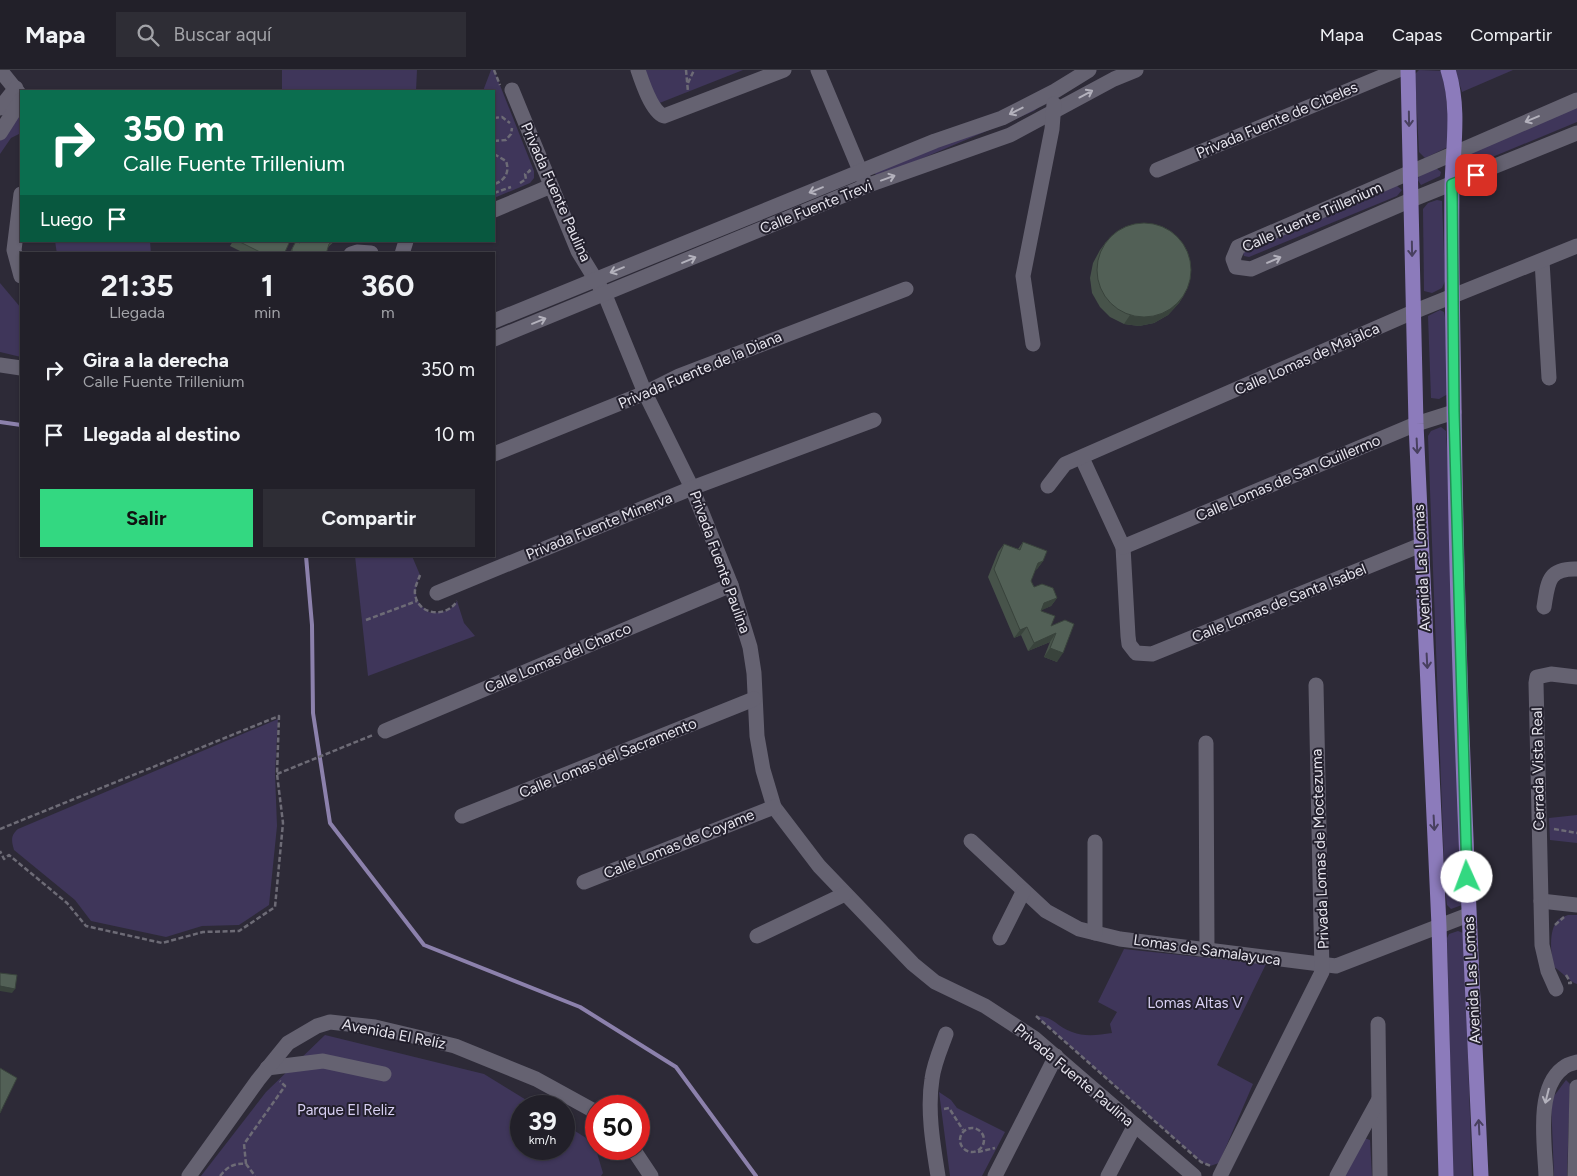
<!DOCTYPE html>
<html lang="es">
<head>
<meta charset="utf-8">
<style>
  body { margin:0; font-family:Figtree,sans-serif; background:#2e2d35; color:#f1f3f6; height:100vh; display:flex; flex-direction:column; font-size:19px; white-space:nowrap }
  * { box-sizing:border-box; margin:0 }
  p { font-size:16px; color:#a2a3a8 }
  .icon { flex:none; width:28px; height:28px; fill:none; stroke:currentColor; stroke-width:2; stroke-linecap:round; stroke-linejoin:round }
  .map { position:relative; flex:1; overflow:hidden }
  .details { position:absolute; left:20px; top:182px; width:475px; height:305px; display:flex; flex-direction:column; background:#222029; border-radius:0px; box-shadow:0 1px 4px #0004,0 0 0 1px #3f3e46 }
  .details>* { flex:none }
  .top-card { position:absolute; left:20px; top:20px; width:475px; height:152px; border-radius:0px; box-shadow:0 1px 4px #0004,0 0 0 1px #3f3e46; background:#0b6e4f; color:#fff; overflow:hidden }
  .speed { position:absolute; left:510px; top:1025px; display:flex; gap:10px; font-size:25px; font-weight:700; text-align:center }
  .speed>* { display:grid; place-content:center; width:65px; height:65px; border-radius:50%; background:#222029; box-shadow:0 1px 4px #0004,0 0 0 1px #3f3e46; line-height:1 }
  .speed small { font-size:12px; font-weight:400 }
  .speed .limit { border:8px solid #d22; background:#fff; color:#111 }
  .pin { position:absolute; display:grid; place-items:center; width:42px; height:42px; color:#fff; margin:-21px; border-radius:10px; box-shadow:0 2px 8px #0006 }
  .me { position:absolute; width:55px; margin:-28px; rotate:358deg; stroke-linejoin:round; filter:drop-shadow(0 0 4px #0008) }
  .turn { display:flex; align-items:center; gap:18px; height:105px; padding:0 20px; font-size:22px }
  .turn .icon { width:65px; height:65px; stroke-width:2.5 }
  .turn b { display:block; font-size:35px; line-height:42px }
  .then { display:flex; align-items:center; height:48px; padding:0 20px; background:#0003; gap:10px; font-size:19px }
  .eta { display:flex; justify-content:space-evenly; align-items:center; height:85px; text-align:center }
  .eta b { font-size:30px; font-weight:700; line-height:35px }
  .cta { display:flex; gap:10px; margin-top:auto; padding:10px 20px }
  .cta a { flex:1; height:58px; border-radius:0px; background:#33d881; color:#111; font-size:20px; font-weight:700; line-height:58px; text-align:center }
  .cta a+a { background:#2e2d35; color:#f1f3f6 }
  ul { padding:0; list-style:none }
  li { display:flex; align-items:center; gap:15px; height:65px; padding:0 20px }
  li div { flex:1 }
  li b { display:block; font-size:19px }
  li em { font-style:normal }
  header { display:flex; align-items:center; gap:30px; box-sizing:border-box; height:70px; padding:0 25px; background:#222029; border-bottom:1px solid #3f3e46 }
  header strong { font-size:24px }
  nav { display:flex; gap:28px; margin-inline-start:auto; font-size:18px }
  .search { width:350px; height:45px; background:#2e2d35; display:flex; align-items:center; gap:12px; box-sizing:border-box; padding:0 18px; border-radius:0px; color:#a2a3a8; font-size:19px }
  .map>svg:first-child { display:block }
  .green { fill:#3f365a }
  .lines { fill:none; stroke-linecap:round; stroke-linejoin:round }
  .stream { stroke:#8c81ac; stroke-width:4 }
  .path { stroke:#6d6b76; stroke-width:2.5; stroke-dasharray:5 2.5; stroke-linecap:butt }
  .minor { stroke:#656271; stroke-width:15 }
  .major { stroke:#8c7bbb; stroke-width:15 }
  .wall { fill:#47534a }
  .shaded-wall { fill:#39433c }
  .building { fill:#526056; stroke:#39433c }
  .oneway { stroke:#b3b1bc }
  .oneway2 { stroke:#48405f }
  .route-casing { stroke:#218c54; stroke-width:12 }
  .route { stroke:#33d881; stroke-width:9 }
  .labels { text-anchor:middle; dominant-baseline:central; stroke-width:4; stroke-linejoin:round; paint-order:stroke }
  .street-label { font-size:15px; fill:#e7e5ee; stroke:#23202d }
  .park-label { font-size:15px; fill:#d7cff2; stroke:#23202d }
</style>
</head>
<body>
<header>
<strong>Mapa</strong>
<div class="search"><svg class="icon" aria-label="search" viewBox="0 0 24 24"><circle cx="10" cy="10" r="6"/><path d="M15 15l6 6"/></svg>Buscar aquí</div>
<nav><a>Mapa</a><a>Capas</a><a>Compartir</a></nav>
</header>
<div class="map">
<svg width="1577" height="1106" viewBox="0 0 1577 1106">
  <rect width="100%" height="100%" fill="#2d2a37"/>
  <g class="green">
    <path d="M282,0h135l-1,21h-134z"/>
    <path d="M491,0h3l40,101v7l-4,5 -36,15v-107h-11z"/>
    <path d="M643,0h100l-86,34z"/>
    <path d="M1419,0l25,1 6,75 -25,12 -6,-6 -4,-78z"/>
    <path d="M1455,0h58l-51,22z"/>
    <path d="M21,30v33l-10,5 -11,16v-20z"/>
    <path d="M1577,35v17l-116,48 -4,-2 1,-12z"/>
    <path d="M1039,37l-5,4 -151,64h-7l-3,-4z"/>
    <path d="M1436,98l5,4 -1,4 -19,9 -4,-6 5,-6z"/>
    <path d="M1396,115l6,5 -5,6 -148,61 -5,-1 -1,-3 3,-3z"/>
    <path d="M1437,130l5,1 3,80 -3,7 -10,5 -8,-2 -1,-82 5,-6z"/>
    <path d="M55,171h95l1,13h-94z"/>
    <path d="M0,213l21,25v49l-21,-5z"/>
    <path d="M1440,240l4,2 1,5 3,77 -9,5 -8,-1 -3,-82z"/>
    <path d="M1441,357l5,4 6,103 10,371 -11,4 -4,-4 -2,-16 -17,-453 3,-5z"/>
    <path d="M355,486h57l8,19c-7,17 -6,28 11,38 12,-1 19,-1 26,-12l7,22 11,13 -107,40z"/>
    <path d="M278,649l-3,54 2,53 -8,79 -30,20 -37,1 -36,11 -75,-16 -16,-21 -61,-50c-3,-10 -3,-15 4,-21z"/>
    <path d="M1577,745v28l-27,-3 -1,-22z"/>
    <path d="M1568,845h9v69c-7,-2 -15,-12 -23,-17 -3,-12 -6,-37 4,-47 2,-2 7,-4 10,-5z"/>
    <path d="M1458,861l5,2 1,5 8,238h-19l-6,-238 2,-4z"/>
    <path d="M1124,879l142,15 -49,101 36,19 -34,79 -9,3 -9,-4 -165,-146c16,-1 21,11 36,16 13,5 26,3 40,1l-2,-9 7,-12 -19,-10z"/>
    <path d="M325,965l159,39 52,32h-15v43h43v-25l30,19 9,30 -2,3h-400l65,-84z"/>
    <path d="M1566,1010l4,4 -3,92h-13l-3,-76z"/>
    <path d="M939,1022l12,8 6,8 48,24 -23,44h-32z"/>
    <path d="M1364,1068l6,2 2,36h-28z"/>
  </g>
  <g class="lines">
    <g class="stream">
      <path d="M0,352l21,3"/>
      <path d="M306,486l6,69 1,88 17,110 94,122 156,62 96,60 80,109"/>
    </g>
    <g class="path">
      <path d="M494,0l6,15"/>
      <path d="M686,0l2,22"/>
      <path d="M688,13l6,-13"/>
      <path d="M494,48l8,-1 8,6"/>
      <path d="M494,71l12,-1 5,-6 1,-6"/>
      <path d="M494,84l12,7c4,11 -1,20 -12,23"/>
      <path d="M520,113l6,-4 -1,-5 5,-3 -2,-2"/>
      <path d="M494,123l17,-6"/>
      <path d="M420,505c-2,6 -6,13 -5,19 3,22 32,24 42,7"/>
      <path d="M366,550l51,-19"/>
      <path d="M277,704l96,-39"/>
      <path d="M0,759l279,-113 -2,58 6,49 -8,84 -36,24 -36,1 -41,11 -76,-17 -19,-23 -58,-48 -5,4 -4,-8"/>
      <path d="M1554,759l23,4"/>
      <path d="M1555,855l9,-8"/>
      <path d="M1566,905l5,8h-3"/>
      <path d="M1036,946l165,146 10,4"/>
      <path d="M944,1039l5,-1 14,22"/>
      <circle cx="972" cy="1070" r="12"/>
      <path d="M978,1082l17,-4"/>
      <path d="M246,1094l-2,-20 41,-58 -5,-5"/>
      <path d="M220,1106c8,-10 14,-13 26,-12l9,12"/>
    </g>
    <g class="minor">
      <path d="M0,0l21,26"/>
      <path d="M638,0c4,12 14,42 26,46l120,-46"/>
      <path d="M818,0l46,110"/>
      <path d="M512,20l66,161 27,44 40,98 47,95 39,97 19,62 4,26 3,63 6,34 11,37 45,59 94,98 22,18 50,24 49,32 160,138"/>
      <path d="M1577,30l-339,147 -5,12 3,8 15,2 160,-69 166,-67"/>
      <path d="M0,38l16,-20"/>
      <path d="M0,63l21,-33"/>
      <path d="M1157,100l241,-100"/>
      <path d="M21,124l-7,56 7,26"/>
      <path d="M494,140l57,-24"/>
      <path d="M351,184l6,-2 14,1"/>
      <path d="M402,184l4,-13"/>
      <path d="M1542,191l7,117"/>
      <path d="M494,251l441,-180 67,-23 53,-27 34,-21"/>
      <path d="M494,269l372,-153 144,-51 104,-56 22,-9"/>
      <path d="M1033,274l-10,-68 29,-147 2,-25"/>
      <path d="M0,295l21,3"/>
      <path d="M494,384l151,-61 34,-17 227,-87"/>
      <path d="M1082,388l41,89 5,89 1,8 7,9 16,1 269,-109"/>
      <path d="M1048,416l17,-22 348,-152 164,-66"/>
      <path d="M1123,477l293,-123 38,-12"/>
      <path d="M437,523l255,-105 182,-68"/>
      <path d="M1544,537c4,-24 3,-39 33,-38"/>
      <path d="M385,661l346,-146"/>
      <path d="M1206,673l1,206"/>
      <path d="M462,746l292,-117"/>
      <path d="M971,771l75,70 33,18 41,10 216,27 132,-51"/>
      <path d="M1095,772v91"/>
      <path d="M584,812l190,-75"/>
      <path d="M1541,831l36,4"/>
      <path d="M757,866l88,-42"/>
      <path d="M1000,868l23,-46"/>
      <path d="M1556,919l-8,-18 -6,-26 -6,-262 1,-6 14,-3 26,3"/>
      <path d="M1378,954l2,152"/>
      <path d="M267,998l56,-7 61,13"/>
      <path d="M633,1079l18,27"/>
      <path d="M189,1106l69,-96 30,-37 29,-17 13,-4 45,5 80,19 81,33 60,33"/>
      <path d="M938,1106c-5,-31 -11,-66 -6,-97 2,-16 9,-31 14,-45"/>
      <path d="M995,1106l61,-120"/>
      <path d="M1108,1106l27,-51"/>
      <path d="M1220,1106l102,-204 -6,-287"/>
      <path d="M1337,1106l41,-75"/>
      <path d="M1546,1106c-1,-30 -11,-87 17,-108 3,-3 10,-5 14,-6"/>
      <path d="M1575,1106l2,-89"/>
    </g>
    <g class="major">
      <path d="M1408,0l8,354 23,502 7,250"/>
      <path d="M1448,0c12,37 5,78 4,116 -1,72 1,145 2,217 3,258 15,516 27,773"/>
    </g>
  </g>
  <g class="wall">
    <path d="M233,171h57l-6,13h-38l-16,-8z"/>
    <path d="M296,171l3,2 1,-2h35l-7,6 -2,7h-37z"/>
    <path d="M1106,172l78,53 -5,8 -11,12 -14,8 -15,3 -15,-2 -14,-7 -10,-10 -8,-14 -2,-15 3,-15 7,-13z"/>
    <path d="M1023,472l20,19 -6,8 -2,1 -4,11 3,6 23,11 -6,8 -10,4 10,16 14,-6 -8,42 -13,-5 6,-15 -22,9 -7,-16 -7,3 -26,-61 10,-25 6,-8 14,5z"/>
  </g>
  <g class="shaded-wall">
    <path d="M1184,225l-5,8 -11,12 -14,8 -15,3 -15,-2 6,-9z"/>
    <path d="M1043,491l-6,8 -5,2 6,-8z"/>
    <path d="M1057,528l-6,8 -13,6 6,-9z"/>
    <path d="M1027,557l-6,8 -7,3 6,-8z"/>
    <path d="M1056,563l-6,9 -22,9 6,-8z"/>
    <path d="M1050,578l13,5 -6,9 -13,-5z"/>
    <path d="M0,916l15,3 -3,4 -12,-2z"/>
  </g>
  <g class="building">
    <circle cx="1144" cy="200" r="47"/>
    <path d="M238,171h52l-6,13h-20z"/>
    <path d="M296,171l4,2 1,-2h32l-4,3 -3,10h-34v-5z"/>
    <path d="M1023,472l24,9 -4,10 -5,2 -7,18 3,6 8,-3 11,4 4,10 -13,5 -3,8 14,5 -4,10 14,-6 9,4 -11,29 -13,-5 6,-15 -22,10 -7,-16 -7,3 -26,-61 10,-25 16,6z"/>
    <path d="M0,903l17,2 -2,14 -15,-3z"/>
    <path d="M0,998l17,10 -17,35z"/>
  </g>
  <defs><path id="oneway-shaft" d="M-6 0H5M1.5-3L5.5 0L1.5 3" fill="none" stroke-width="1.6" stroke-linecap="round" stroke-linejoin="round" transform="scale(1.25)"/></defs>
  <g class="oneway">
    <use href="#oneway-shaft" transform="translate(1086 24) rotate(-28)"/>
    <use href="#oneway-shaft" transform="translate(1016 41) rotate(153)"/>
    <use href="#oneway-shaft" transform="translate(1532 49) rotate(157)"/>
    <use href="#oneway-shaft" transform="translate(888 108) rotate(-20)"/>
    <use href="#oneway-shaft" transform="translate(816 120) rotate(158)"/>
    <use href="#oneway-shaft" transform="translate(689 190) rotate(-23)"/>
    <use href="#oneway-shaft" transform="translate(1274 190) rotate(-23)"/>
    <use href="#oneway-shaft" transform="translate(617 200) rotate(158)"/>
    <use href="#oneway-shaft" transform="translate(539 251) rotate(-22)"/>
    <use href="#oneway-shaft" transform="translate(1547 1026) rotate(104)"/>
  </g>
  <g class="oneway2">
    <use href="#oneway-shaft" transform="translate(1409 49) rotate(89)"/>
    <use href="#oneway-shaft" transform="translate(1412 179) rotate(89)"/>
    <use href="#oneway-shaft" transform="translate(1417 376) rotate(87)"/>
    <use href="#oneway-shaft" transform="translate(1427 591) rotate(87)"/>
    <use href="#oneway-shaft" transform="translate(1434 753) rotate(87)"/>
    <use href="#oneway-shaft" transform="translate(1479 1057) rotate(-93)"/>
  </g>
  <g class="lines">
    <g class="route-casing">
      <path id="route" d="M1467,807l-13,-465 -2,-228 24,-9"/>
    </g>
    <use href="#route" class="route"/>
  </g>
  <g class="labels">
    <g class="street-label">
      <text transform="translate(1277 50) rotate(-23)">Privada Fuente de Cibeles</text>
      <text transform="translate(556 122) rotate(66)">Privada Fuente Paulina</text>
      <text transform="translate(816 137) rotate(-22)">Calle Fuente Trevi</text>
      <text transform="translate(1312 147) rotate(-24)">Calle Fuente Trillenium</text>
      <text transform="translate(1307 289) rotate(-24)">Calle Lomas de Majalca</text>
      <text transform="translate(700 300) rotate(-23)">Privada Fuente de la Diana</text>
      <text transform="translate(1288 408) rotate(-23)">Calle Lomas de San Guillermo</text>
      <text transform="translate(599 456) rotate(-22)">Privada Fuente Minerva</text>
      <text transform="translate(720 492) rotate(70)">Privada Fuente Paulina</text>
      <text transform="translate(1422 498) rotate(-93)">Avenida Las Lomas</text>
      <text transform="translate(1279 533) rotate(-22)">Calle Lomas de Santa Isabel</text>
      <text transform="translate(558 588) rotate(-23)">Calle Lomas del Charco</text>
      <text transform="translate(608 688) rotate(-22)">Calle Lomas del Sacramento</text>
      <text transform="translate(1538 699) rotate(-91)">Cerrada Vista Real</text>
      <text transform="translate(679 774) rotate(-22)">Calle Lomas de Coyame</text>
      <text transform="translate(1320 779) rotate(-92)">Privada Lomas de Moctezuma</text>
      <text transform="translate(1207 880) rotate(8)">Lomas de Samalayuca</text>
      <text transform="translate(1472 910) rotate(-93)">Avenida Las Lomas</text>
      <text transform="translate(394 964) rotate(11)">Avenida El Relíz</text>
      <text transform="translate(1074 1005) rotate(40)">Privada Fuente Paulina</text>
    </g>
    <g class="park-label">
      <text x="1195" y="933">Lomas Altas V</text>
      <text x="346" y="1040">Parque El Reliz</text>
    </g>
  </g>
</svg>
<div class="speed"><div>39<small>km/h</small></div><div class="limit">50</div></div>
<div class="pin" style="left:1476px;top:105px;background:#d93025"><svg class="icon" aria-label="arrive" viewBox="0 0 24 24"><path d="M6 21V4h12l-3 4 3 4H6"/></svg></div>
<svg class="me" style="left:1467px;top:807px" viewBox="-20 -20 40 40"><circle r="19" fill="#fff"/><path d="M0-13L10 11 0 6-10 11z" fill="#33d881"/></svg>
<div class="top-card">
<div class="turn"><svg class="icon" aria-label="right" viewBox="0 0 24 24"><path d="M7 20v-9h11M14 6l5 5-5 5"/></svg><div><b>350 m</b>Calle Fuente Trillenium</div></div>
<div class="then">Luego<svg class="icon" aria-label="arrive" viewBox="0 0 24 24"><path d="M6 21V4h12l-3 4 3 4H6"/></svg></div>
</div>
<section class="details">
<div class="eta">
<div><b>21:35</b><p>Llegada</p></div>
<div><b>1</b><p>min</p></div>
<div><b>360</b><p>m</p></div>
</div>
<ul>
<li><svg class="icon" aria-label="right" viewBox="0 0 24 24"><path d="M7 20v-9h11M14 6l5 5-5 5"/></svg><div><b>Gira a la derecha</b><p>Calle Fuente Trillenium</p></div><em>350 m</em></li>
<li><svg class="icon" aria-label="arrive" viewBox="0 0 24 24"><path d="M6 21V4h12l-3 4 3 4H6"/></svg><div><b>Llegada al destino</b></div><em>10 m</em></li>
</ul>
<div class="cta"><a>Salir</a><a>Compartir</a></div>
</section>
</div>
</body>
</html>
